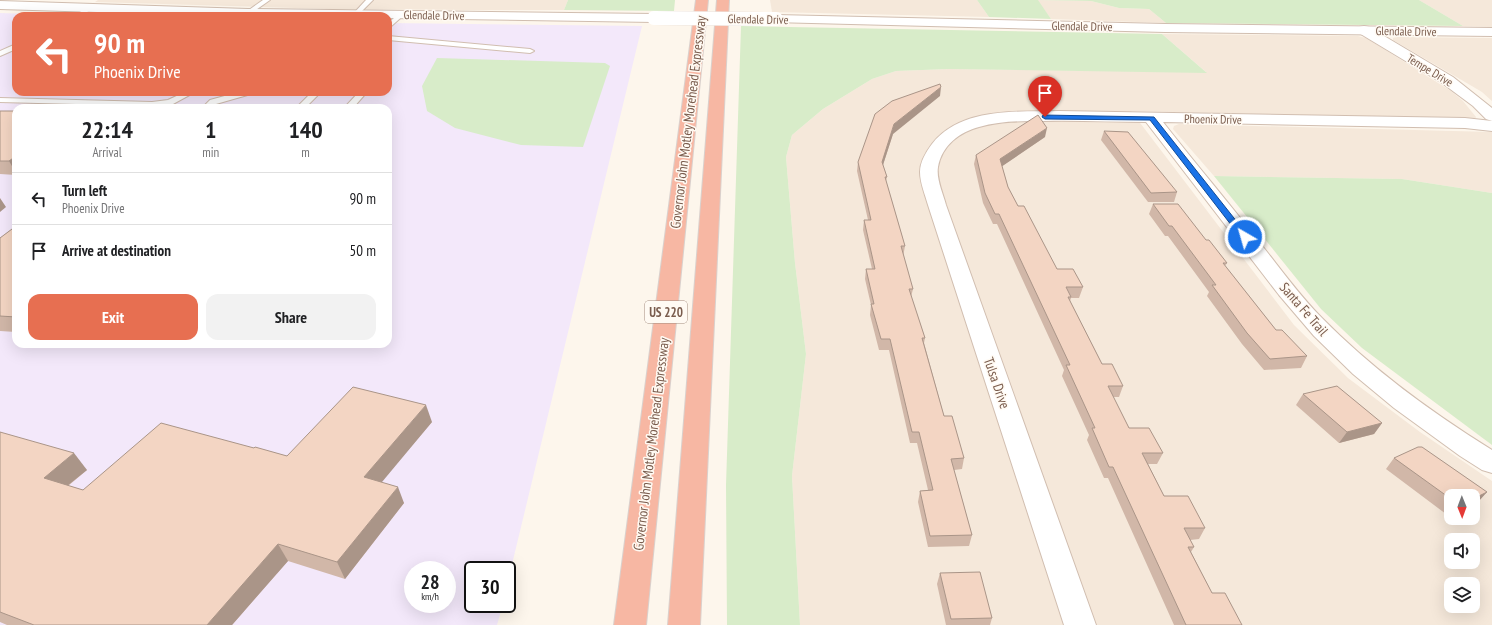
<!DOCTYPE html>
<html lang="en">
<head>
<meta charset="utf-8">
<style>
  body { margin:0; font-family:"PT Sans Narrow",sans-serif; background:#f2f2f2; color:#202124; height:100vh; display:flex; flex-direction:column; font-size:15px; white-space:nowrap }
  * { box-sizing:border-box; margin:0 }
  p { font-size:13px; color:#757577 }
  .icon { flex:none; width:22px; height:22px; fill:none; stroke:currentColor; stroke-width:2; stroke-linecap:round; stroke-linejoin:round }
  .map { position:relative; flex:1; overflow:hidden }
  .details { position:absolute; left:12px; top:104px; width:380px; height:244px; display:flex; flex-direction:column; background:#fff; border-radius:12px; box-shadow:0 4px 16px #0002 }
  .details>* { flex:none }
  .hud { position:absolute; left:12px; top:12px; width:380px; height:84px; border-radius:12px; box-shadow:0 4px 16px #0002; background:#e76f51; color:#fff; overflow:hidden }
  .needle { width:26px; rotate:179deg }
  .fabs { position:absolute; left:1444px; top:489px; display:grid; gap:8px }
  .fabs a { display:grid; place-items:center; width:36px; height:36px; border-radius:8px; background:#fff; box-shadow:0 4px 16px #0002; font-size:20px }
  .speed { position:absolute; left:404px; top:561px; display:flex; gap:8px; font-size:20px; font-weight:700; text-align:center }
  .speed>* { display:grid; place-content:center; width:52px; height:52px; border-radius:50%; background:#fff; box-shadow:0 4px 16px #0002; line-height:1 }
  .speed small { font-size:10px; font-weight:400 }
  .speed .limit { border:2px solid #111; border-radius:6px; background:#fff; color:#111 }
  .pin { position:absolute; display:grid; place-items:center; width:34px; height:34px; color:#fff; margin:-41px -17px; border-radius:50% 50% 50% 0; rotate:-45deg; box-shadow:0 0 4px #0007 }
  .pin .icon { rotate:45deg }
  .me { position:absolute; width:44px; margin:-22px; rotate:322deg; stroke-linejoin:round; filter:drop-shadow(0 0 3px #0008) }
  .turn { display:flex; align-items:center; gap:14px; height:84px; padding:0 16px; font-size:18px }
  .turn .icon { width:52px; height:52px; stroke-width:2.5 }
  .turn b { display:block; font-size:28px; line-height:34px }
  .eta { display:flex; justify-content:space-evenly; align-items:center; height:68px; text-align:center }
  .eta b { font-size:24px; font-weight:800; line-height:28px }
  .primary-button { display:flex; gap:8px; margin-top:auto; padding:8px 16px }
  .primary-button a { flex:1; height:46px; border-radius:12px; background:#e76f51; color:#fff; font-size:16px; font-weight:800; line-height:46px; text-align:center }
  .primary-button a+a { background:#f2f2f2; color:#202124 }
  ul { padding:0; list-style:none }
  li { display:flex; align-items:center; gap:12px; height:52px; padding:0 16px; border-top:1px solid #e0e0e0 }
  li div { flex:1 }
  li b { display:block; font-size:15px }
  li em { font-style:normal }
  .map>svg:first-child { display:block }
  .residential { fill:#f5e8da; fill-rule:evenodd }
  .education { fill:#f3e8fa; fill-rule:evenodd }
  .green { fill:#d8ecc9 }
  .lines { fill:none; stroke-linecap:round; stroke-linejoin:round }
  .service-casing { stroke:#d1beb0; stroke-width:2 }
  .minor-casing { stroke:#d1beb0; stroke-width:2 }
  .tertiary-casing { stroke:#d1beb0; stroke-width:2 }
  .motorway-casing { stroke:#dad1cd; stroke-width:2 }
  .service { fill:#fff; fill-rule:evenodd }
  .minor { fill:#fff; fill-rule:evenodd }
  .tertiary { fill:#fff; fill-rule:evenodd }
  .motorway { fill:#f7b7a3; fill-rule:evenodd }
  .tertiary-bridge-casing { stroke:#d1beb0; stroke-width:14; stroke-linecap:butt }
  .tertiary-bridge { stroke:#fff; stroke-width:14 }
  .wall { fill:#d1b7a8 }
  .shaded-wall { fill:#aa9588 }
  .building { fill:#f3d5c3; stroke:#aa9588 }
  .route { fill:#1a73e8; stroke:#114b97 }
  .labels { text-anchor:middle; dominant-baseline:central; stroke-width:3; stroke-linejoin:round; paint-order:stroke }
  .far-street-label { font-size:12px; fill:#7a5c4d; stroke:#fffaf3 }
  .shield { fill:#fffaf3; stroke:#a28b7f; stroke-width:1 }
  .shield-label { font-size:13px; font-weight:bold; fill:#7a5c4d }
  .street-label { font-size:14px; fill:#7a5c4d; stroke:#fffaf3 }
</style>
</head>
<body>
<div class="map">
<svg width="1492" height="625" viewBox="0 0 1492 625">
  <rect width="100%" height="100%" fill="#fdf6ec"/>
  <g class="residential">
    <path d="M98,0h470l-4,10h-98l-136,-1 -235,-7z"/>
    <path d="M770,0h207l12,17 -217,-5z"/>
    <path d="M1037,0l54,1 28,7 30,1 17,14 -115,-4z"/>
    <path d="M1419,0h73v27l-29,-1z"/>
    <path d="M1162,34l196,2 8,2 85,53 12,10 13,16 -1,2h-6l-338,-8 163,214 54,53 72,54 72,49v144h-692l-8,-149 14,-122 -11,-91 -9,-106 6,-22 31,-26 49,-30 24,-8 53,-2 257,3zM1451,496h22v22h-22zM1451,540h22v22h-22zM1451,584h22v22h-22z"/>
    <path d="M1398,37l94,1v63l-10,-9 -17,-10 -72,-42v-2z"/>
    <path d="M1179,124l313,8v61l-90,-14 -188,-3 -41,-47 1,-3z"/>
  </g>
  <path class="education" d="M0,13l89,3h-73v76h372v-69l254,3 -135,559v-15h-34v34h30l-6,21h-497zM16,108h372v236h-372zM413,570h34v34h-34z"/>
  <g class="green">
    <path d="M568,0h107l-1,11 -110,-1z"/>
    <path d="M977,0h442l44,26 -297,-3 -17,-14 -30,-1 -28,-7 -53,-1 13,19 -62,-2z"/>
    <path d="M741,26l421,8 45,39 -258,-4 -53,2 -24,8 -49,30 -31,26 -6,22 9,106 11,91 -14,122 8,149h-73l-1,-140z"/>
    <path d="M437,58l168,5 5,3 -27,81 -62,-2 -66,-17 -28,-17 -5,-25z"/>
    <path d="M1214,176l188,3 90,14v252l-130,-97 -41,-39z"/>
  </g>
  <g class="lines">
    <g class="service-casing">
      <g id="service">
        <path d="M263,0h7l-20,14h-4v-2z"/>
        <path d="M366,0h7l-15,15h-4v-2z"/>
        <path d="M89,7l5,1 -14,8h-8z"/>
        <path d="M400,13l5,1 -17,15v-6z"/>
        <path d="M388,36l142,13 4,2 -4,2 -142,-13z"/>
        <path d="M16,44v5l-16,7v-5z"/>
        <path d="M185,92h10l-22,12 -21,2 -152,-4v-4l152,4 16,-2z"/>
        <path d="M239,92h13l-1,2 -35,10 -5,4h-9l8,-8z"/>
        <path d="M312,92h9l-16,16h-9z"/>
        <path d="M359,92h8l-14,16h-9z"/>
      </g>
    </g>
    <g class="minor-casing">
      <g id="minor">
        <path d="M1364,26l5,1 84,50 39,31v13l-6,-2 -13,-13 -31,-23 -83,-50 -1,-3 1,-3z"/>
        <path d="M1059,111l406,7 27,3v10l-27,-3 -302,-6c32,41 65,80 97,121 20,25 39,52 62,75 50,51 109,94 170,132v23l-10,-3 -22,-14 -66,-48 -41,-34 -39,-38 -35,-41 -133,-173c-34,0 -69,-2 -103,-1 -21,0 -43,0 -64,6 -19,5 -37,18 -41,40 -2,12 5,26 8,38l150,420h-32l-136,-420c-3,-11 -8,-22 -8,-33 0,-10 6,-20 12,-28 29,-37 85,-32 127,-33z"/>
      </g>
    </g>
    <g class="tertiary-casing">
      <g id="tertiary">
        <path d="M0,1l248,8 406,5 4,1 2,3 -2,3 -4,1 -266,-4v-2h-161l-227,-7z"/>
        <path d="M776,15l389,9 327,4v8l-327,-4 -393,-10 -2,-3 2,-3z"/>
      </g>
    </g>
    <g class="motorway-casing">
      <g id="motorway">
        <path d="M696,0h12l-62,625h-32z"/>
        <path d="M717,0h12l-29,625h-32z"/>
      </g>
    </g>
    <use href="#service" class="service"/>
    <use href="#minor" class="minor"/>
    <use href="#tertiary" class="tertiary"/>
    <use href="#motorway" class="motorway"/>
    <g class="tertiary-bridge-casing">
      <path id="tertiary-bridge" d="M654,18l122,1"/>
    </g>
    <use href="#tertiary-bridge" class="tertiary-bridge"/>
  </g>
  <g class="wall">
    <path d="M940,96l-47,38 -10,31 4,12 -1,4 19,65 -2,11 10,32 -2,8 14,41 -1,5 20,73 20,42 -2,11 -8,1 18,65 -3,11 -41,1 -10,-45 2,-11 8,-1 -11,-47h-7l-21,-93h-10l-9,-35 1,-10 -6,-26 1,-10h6l-9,-39 1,-10h4l-11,-49 1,-9z"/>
    <path d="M0,111h16v64l-16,-1z"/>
    <path d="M1104,131l73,61 -3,10h-26l-47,-62z"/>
    <path d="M1045,137l-43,29 6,21 10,19 39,63 26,18 -4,11h-8l-1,3 32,63 21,22 -4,11h-6l16,31 34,25 -6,11h-9l16,32 41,32 -6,11 -9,1 4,7 -3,5 21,41 30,32h-68l-66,-147h-4l-17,-38 2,-5 -27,-59 2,-6 -67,-146h-4l-10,-21 -9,-39 2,-9z"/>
    <path d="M1153,204l53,36 21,23 -2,3 51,64 31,26 -6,12 -37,2 -22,-26 -35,-48 2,-4 -41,-56h-3l-16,-22z"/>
    <path d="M16,226v106l-16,-1v-93z"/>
    <path d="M1303,394l79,29 -8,11 -35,9 -43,-38z"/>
    <path d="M432,422l-51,60 23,21 -59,76 -57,-18 -56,64h-225l-7,-3v-190l87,38 -19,16 15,4 171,-42 33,8z"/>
    <path d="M1394,458l93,34 -10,11 -26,-7v20l-1,1 -64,-48z"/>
    <path d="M940,573l52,45 -2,7h-44l-9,-41z"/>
  </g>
  <g class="shaded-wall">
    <path d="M941,87l-1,9 -47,38 -12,37 1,-9 12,-38z"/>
    <path d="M1047,128l-2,9 -47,32 2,-10z"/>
    <path d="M16,156v17l-7,-12z"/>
    <path d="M0,198l6,9 -6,5z"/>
    <path d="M426,405l6,17 -60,72 -8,-17z"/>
    <path d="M1382,423l-8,11 -35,9 8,-11z"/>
    <path d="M74,453l13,17 -30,24 -13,-16z"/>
    <path d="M398,487l6,16 -59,76 -8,-17z"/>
    <path d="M1487,492l-10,11 -4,2v-6z"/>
    <path d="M278,544l10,17 -56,64h-25z"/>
  </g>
  <g class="building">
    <path d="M940,84l1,3 -47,37 -12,38 5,15h-2l20,69h-4l12,43h-4l16,49h-3l22,78h8l12,42 -13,1 21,76 -42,1 -10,-45 13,-1 -14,-58h-7l-22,-93h-9l-10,-35h3l-8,-35h9l-11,-49h7l-13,-58 17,-48 17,-13z"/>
    <path d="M0,111h16v45l-7,5h-9z"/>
    <path d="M1038,115l9,13 -47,31 8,28 10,19h6l33,63h16l10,18h-17l5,10h-3l34,67h10l11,22h-15l21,42h20l14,25h-21l22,43h24l17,32h-21l10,19h-6l24,46h13l17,32h-56l-73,-158h-4l-17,-39h3l-29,-63h4l-71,-151h-4l-10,-21 -9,-38z"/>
    <path d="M1104,131l24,1 49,60 -26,1z"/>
    <path d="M1153,204h25l28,36h3l18,23h-4l53,67h6l25,26 -37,3 -23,-26 -35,-48h4l-44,-59h-3z"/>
    <path d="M16,226v91l-16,-1v-78z"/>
    <path d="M1337,386l45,37 -35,9 -44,-38z"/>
    <path d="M353,387l73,18 -62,72 34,10 -61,75 -59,-18 -71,81h-173l-34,-13v-180l74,21 -30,25 39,12 78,-67 93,25 1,-1 32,9z"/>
    <path d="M1418,447h4l65,45 -14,7v-3h-22v3l-57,-41z"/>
    <path d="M980,572l12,46 -41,1 -11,-46z"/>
  </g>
  <path class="route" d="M1043,115l111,2 95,120 -4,3 -3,-1 -92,-119 -105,-1 -3,-2z"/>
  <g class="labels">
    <g class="far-street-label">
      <text transform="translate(434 15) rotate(1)">Glendale Drive</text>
      <text transform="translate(758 19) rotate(1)">Glendale Drive</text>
      <text transform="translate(1082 26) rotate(1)">Glendale Drive</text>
      <text transform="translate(1406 31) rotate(1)">Glendale Drive</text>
      <text transform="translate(1430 70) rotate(31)">Tempe Drive</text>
      <text transform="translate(1213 119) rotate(1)">Phoenix Drive</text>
    </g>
    <rect class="shield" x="645" y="301" width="42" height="22" rx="3"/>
    <g class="shield-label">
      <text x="666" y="312">US 220</text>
    </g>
    <g class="street-label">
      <text transform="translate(688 122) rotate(-83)">Governor John Motley Morehead Expressway</text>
      <text transform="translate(1304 309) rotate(49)">Santa Fe Trail</text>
      <text transform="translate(997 383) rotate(71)">Tulsa Drive</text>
      <text transform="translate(651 444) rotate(-83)">Governor John Motley Morehead Expressway</text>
    </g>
  </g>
</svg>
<div class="fabs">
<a><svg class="needle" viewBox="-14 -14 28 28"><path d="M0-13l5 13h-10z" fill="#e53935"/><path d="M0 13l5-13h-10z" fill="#757577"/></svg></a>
<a><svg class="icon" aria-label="sound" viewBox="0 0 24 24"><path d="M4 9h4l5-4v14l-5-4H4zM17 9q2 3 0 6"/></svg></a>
<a><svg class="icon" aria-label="layers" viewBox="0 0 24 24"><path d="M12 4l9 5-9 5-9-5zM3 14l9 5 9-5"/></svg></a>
</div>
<div class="speed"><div>28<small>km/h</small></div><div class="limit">30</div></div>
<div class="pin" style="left:1045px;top:117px;background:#d93025"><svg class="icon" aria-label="arrive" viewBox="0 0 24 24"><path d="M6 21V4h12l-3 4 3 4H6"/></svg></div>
<svg class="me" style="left:1245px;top:237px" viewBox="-20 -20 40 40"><circle r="17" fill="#1a73e8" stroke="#fff" stroke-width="3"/><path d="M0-11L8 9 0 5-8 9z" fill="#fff"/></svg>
<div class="hud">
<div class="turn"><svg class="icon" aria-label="left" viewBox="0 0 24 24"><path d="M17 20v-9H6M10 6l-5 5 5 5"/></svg><div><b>90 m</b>Phoenix Drive</div></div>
</div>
<section class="details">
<div class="eta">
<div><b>22:14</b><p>Arrival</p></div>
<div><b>1</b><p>min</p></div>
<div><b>140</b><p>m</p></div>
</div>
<ul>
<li><svg class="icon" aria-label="left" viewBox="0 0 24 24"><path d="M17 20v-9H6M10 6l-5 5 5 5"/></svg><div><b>Turn left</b><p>Phoenix Drive</p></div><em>90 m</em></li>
<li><svg class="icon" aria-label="arrive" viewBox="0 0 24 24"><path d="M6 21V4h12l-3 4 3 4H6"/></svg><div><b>Arrive at destination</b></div><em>50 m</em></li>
</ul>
<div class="primary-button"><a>Exit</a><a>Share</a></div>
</section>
</div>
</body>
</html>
